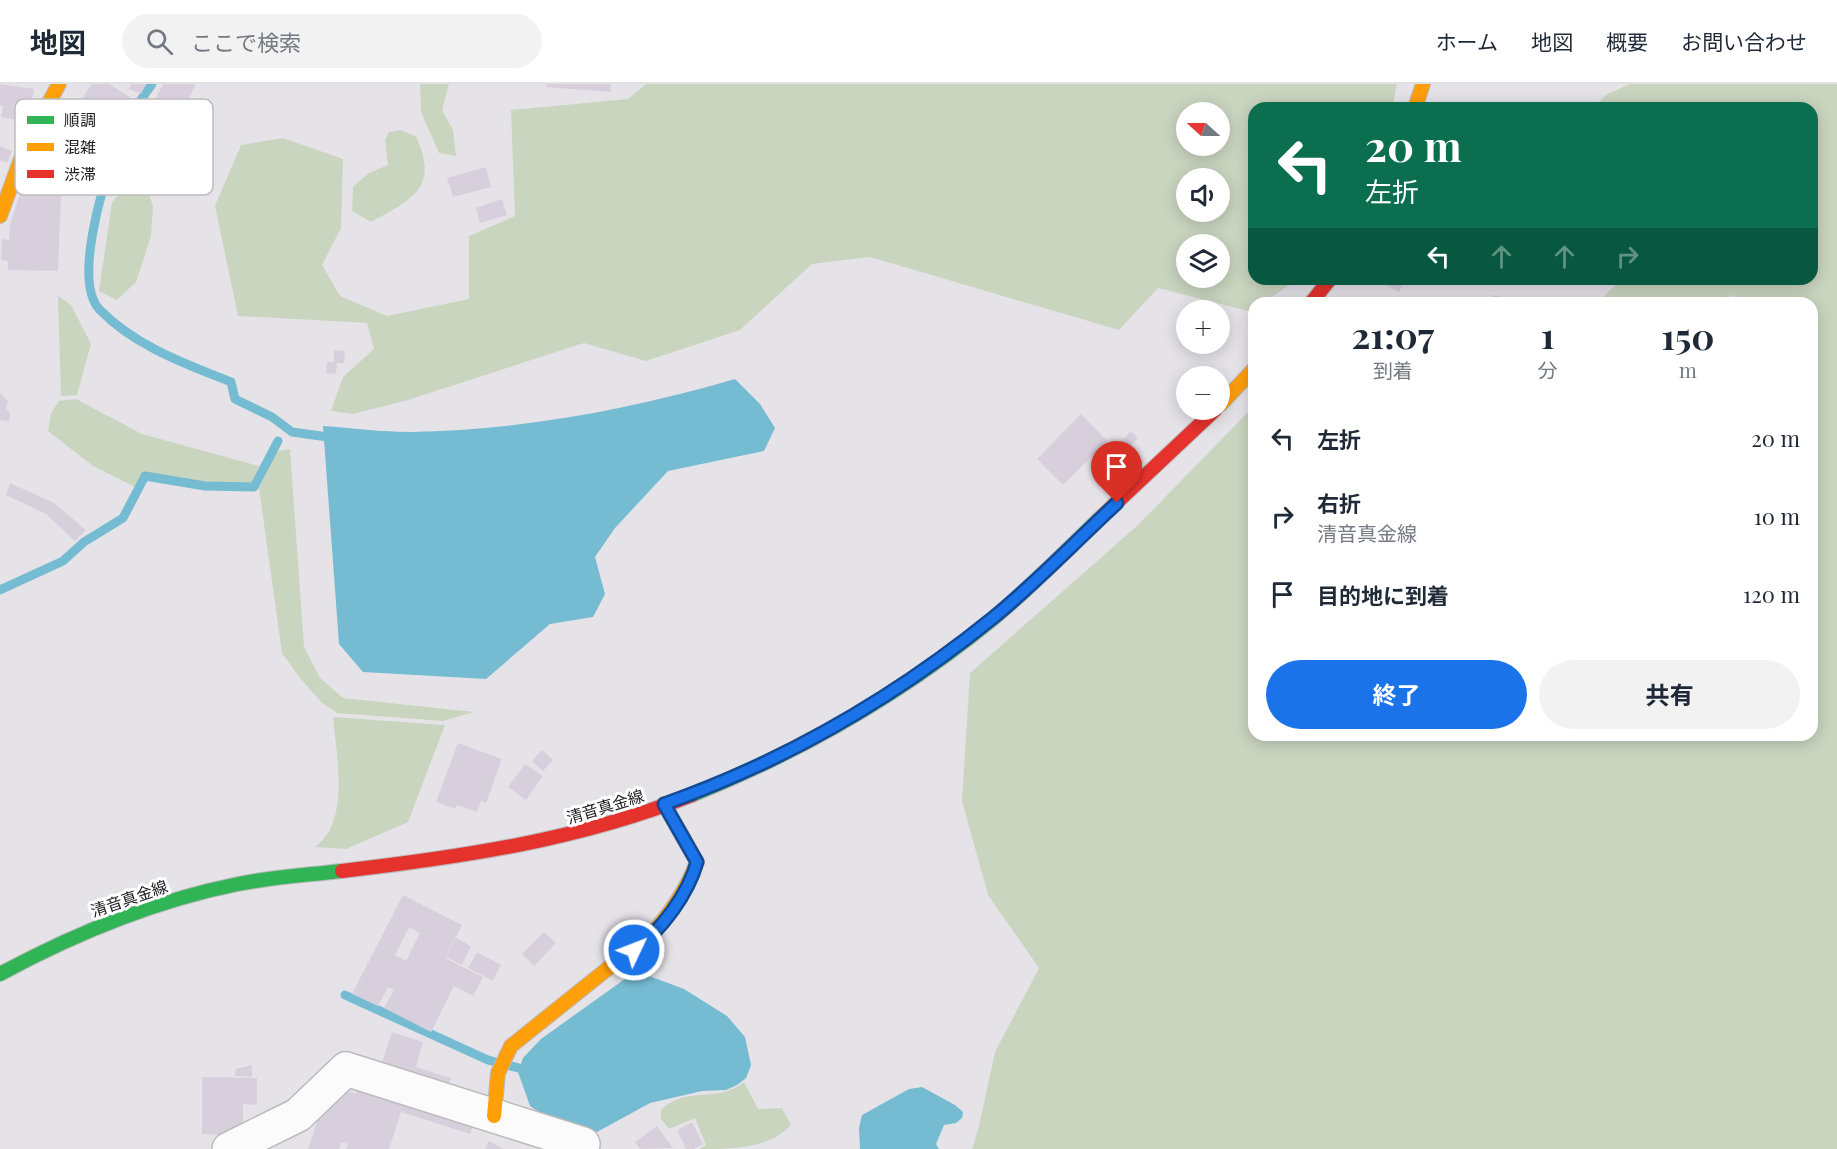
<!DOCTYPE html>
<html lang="ja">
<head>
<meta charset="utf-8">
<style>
  body { margin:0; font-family:"Playfair Display","Noto Sans JP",serif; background:#f2f2f3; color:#1f2937; height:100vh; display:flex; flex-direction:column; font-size:22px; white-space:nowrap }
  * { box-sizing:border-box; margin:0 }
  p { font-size:20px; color:#747a83 }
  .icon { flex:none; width:33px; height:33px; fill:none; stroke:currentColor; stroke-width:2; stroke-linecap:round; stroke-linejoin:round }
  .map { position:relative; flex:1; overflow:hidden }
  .sheet { position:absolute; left:1248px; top:213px; width:570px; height:444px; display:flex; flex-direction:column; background:#fff; border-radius:18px; box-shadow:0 3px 15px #0003 }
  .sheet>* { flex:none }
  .top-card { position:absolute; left:1248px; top:18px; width:570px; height:183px; border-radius:18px; box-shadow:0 3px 15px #0003; background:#0b6e4f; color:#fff; overflow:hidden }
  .needle { width:39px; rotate:291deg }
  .tools { position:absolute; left:1176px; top:18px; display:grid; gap:12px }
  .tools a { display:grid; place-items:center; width:54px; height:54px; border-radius:50%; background:#fff; box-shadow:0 3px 15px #0003; font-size:30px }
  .pin { position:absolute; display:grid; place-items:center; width:51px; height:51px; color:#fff; margin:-62px -26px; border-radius:50% 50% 50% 0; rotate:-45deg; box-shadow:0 0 6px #0007 }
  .pin .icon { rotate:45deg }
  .me { position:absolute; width:66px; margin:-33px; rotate:47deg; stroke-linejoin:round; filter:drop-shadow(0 0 4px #0008) }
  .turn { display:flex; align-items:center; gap:21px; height:126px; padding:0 18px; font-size:27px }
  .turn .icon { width:78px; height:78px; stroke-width:2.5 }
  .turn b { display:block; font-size:42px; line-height:51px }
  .lanes { display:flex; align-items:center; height:57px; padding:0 18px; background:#0003; justify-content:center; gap:30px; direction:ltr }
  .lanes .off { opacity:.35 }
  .eta { display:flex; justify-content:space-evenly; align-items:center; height:102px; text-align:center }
  .eta b { font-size:36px; font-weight:700; line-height:42px }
  .action { display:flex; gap:12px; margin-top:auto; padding:12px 18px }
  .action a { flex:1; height:69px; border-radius:36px; background:#1a73e8; color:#fff; font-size:24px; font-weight:700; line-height:69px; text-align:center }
  .action a+a { background:#f2f2f3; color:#1f2937 }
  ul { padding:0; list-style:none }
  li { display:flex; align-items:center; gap:18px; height:78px; padding:0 18px }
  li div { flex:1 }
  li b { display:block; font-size:22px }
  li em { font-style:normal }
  header { display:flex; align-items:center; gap:36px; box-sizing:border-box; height:84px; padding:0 30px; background:#fff; border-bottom:2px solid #e0e1e3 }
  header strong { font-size:28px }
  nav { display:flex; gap:33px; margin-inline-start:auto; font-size:21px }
  .search { width:420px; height:54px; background:#f2f2f3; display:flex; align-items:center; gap:15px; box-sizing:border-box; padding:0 21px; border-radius:33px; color:#747a83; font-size:22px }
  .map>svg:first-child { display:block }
  .green { fill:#cad5c0; fill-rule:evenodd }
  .water { fill:#75bbd2 }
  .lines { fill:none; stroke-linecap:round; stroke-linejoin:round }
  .stream { stroke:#75bbd2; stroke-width:9 }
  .building { fill:#d8cfdd; fill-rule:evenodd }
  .street-casing { stroke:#bcbabd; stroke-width:36 }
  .fast-casing { stroke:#bcbabd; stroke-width:16 }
  .slow-casing { stroke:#bcbabd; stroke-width:16 }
  .jam-casing { stroke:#bcbabd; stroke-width:16 }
  .street { stroke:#fbfbfc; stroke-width:33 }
  .fast { stroke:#30b455; stroke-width:14 }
  .slow { stroke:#ff9f0a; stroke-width:14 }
  .jam { stroke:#e5322d; stroke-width:14 }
  .route-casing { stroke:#114b97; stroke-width:15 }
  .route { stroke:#1a73e8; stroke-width:10 }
  .labels { text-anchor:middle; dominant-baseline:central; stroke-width:6; stroke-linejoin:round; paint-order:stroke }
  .street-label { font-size:16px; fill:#222023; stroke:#fff }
  .key { fill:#fff; stroke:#bdbcbd; stroke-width:1.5 }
  .key-label { font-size:16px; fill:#222023 }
</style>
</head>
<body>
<header>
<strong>地図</strong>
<div class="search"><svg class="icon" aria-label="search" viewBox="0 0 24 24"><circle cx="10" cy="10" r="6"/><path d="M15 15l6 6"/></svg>ここで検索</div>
<nav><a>ホーム</a><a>地図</a><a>概要</a><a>お問い合わせ</a></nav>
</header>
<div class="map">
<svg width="1837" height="1065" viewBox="0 0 1837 1065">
  <rect width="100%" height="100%" fill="#e6e3e8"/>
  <g class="green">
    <path d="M420,0h29l-7,26 11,20 3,26 -17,-3 -18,-41z"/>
    <path d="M646,0h751l-5,24h-138v171h43l-33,24h-10l-2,9 -94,-24 -39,42 -249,-73 -58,7 -72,66 -94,31 -62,-18 -176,57 -55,14 -22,-3 12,-34 31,-28 -7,-26 -129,-7 -23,-110 26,-61 42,-7 60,21 -2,69 -19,37 18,31 47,20 82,-17v-63l46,-20 -4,-106 117,-11zM1186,28h34v34h-34zM1186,94h34v34h-34zM1186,160h34v34h-34z"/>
    <path d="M1630,0h207v1065h-865l7,-23 16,-74 44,-84 -51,-73 -26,-94 8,-128 168,-148 116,-119v329h558v-432h-72l-6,-8 -26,8h-111l25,-24h190v-171h-219l14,-14z"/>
    <path d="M401,46l15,7c24,50 -4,63 -45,85l-19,-11 1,-24 16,-14 19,-8 -3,-25 4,-8z"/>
    <path d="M127,98l20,6 6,18 -2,30 -15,46 -19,18 -18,-9 13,-88z"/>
    <path d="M58,212l13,9 20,39 -14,51 -16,1z"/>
    <path d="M76,315l66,35 117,32 -8,19 -49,-2 -60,-9 -7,13 -42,-21 -45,-35 3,-18 8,-12z"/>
    <path d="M290,365l14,198 16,31 23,20 131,14 -31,9 -106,-8 -16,-11 -21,-24 -18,-25 -23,-165 18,-37z"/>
    <path d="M333,633l112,8 -37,97 -62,27 -31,-2c36,-25 21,-93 18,-130z"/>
    <path d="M744,998l14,27 24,-1 9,17c-21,24 -61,24 -92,24l7,-4 -11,-27 -26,11 -8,-10v-9c25,-25 56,-6 83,-28z"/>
  </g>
  <g class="water">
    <path d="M735,295l25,25 15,24 -11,23 -96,20 -53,57 -20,29 10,37 -12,23 -43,7 -64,55 -123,-7 -24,-28 -16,-218c29,2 58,6 87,6 111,-2 219,-22 325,-53z"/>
    <path d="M636,887l48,18 43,27 18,21 6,28 -5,13 -9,7 -11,5 -24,1 -52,12 -53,29 -55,-18 -12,-8 -12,-34 5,-14 18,-19z"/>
    <path d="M922,1003l33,18 8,7 -1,6 -6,5 -12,2 -8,19 3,5h-79l-1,-21 3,-13 47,-26z"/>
  </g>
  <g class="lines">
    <g class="stream">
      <path d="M152,0c-14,19 -28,41 -36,64 -12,34 -44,134 -16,162 35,36 86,54 131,72l4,17 37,18 20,15 43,6"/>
      <path d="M0,506l63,-29 21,-19 39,-24 22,-42 60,10 49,1 24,-46"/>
      <path d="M345,911l143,65 42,11"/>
    </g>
  </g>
  <g class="building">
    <path d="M0,0l34,5 -6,33 -27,-5 2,-11 -3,-1z"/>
    <path d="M91,0h18l21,13 -17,27 -33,-21z"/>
    <path d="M131,0h15l-5,10 -12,-5z"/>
    <path d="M163,0h33l-40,78 -34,-17 11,-22 4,2 12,-23 4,2z"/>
    <path d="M546,0h65v8l-65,-5z"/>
    <path d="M0,62l12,5 -5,12 -7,-3z"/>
    <path d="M486,83l5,20 -38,10 -6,-19z"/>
    <path d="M28,84l37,12 -4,14 -3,77 -50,-1v-9l-7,-1 1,-21 7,1 1,-15z"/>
    <path d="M502,115l5,16 -27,8 -4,-15z"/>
    <path d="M1374,195h32l-7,13z"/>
    <path d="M1493,211l28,5 -1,3h-28z"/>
    <path d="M334,266l11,1 -1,12h-7l-1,11 -10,-1 1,-11h7z"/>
    <path d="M0,309l8,8 -2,9 4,2 -1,9 -9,-1z"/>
    <path d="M1081,330l26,27 -44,44 -26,-26z"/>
    <path d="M1131,347l7,7 -15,15 -7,-6z"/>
    <path d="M10,399l44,20 32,27 -11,11 -29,-27 -40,-19z"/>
    <path d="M458,659l44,16 -16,44 -5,-2 -4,11 -20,-7 -2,4 -19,-7z"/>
    <path d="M542,666l11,10 -10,11 -11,-10z"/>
    <path d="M525,680l18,12 -17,24 -18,-13z"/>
    <path d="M403,811l59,30 -17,33 38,19 -10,19 -19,-10 -23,46 -47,-24 10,-18 -6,-3 -10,19 -26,-12zM409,843l11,6 -14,28 -11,-6z"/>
    <path d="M544,848l12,11 -22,23 -12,-12z"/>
    <path d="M456,854l15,8 -9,19 -16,-8z"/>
    <path d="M477,868l24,13 -8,16 -25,-13z"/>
    <path d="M392,948l31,10 -7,25 35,11 -6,16 -66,-22z"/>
    <path d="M252,981v12l-17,-1 1,-7z"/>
    <path d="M202,993l55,1v27l-14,-1v24l-18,7 -23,-1z"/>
    <path d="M361,996l115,38 -6,16 -69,-22 -12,37h-43l2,-5 -7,-2 -2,7h-31l15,-45 9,3 6,-19 18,6z"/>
    <path d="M692,1038l11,22 -9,5h-8l-9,-19z"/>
    <path d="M657,1042l16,22 -33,1 -5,-7z"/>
    <path d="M489,1057l15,8h-19z"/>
  </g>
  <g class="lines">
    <g class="street-casing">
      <path id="street" d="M229,1065l69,-34 48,-46 237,75"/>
    </g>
    <g class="fast-casing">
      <g id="fast">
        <path d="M692,711c109,-44 212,-103 303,-178 36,-30 69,-64 103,-97"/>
        <path d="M0,890c76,-41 153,-73 238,-90 34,-7 69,-9 104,-13"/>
      </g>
    </g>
    <g class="slow-casing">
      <g id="slow">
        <path d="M1415,24l8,-24"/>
        <path d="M0,132l26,-71 33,-61"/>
        <path d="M1220,321l34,-36"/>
        <path d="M494,1032l4,-43 13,-27 140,-112c21,-22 35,-44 46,-72l-33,-58"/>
      </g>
    </g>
    <g class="jam-casing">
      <g id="jam">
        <path d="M1311,219l19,-24"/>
        <path d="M1098,436l117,-110"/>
        <path d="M342,787c120,-14 237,-31 350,-76"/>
      </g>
    </g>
    <use href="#street" class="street"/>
    <use href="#fast" class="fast"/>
    <use href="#slow" class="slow"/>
    <use href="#jam" class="jam"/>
  </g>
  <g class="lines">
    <g class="route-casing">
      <path id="route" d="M634,866c28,-20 54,-56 63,-88l-33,-58c122,-43 230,-106 330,-187 43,-35 82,-76 123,-114"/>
    </g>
    <use href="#route" class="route"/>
  </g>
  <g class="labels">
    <g class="street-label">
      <text transform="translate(605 722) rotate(-17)">清音真金線</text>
      <text transform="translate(129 814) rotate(-19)">清音真金線</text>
    </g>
  </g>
  <rect x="15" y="15" width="198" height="96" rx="9" class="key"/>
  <rect x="27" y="32" width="27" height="8" fill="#30b455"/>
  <rect x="27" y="59" width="27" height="8" fill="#ff9f0a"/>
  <rect x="27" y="86" width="27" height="8" fill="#e5322d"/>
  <g class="key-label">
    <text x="64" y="42">順調</text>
    <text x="64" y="69">混雑</text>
    <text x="64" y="96">渋滞</text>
  </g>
</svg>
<div class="tools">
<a><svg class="needle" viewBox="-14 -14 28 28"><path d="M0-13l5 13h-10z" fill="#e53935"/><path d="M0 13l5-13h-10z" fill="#747a83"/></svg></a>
<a><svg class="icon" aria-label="sound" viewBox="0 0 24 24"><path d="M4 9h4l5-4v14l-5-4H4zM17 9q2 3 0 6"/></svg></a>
<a><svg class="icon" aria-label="layers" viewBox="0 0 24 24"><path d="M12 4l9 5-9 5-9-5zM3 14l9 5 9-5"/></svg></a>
<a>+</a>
<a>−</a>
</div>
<div class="pin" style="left:1117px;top:419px;background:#d93025"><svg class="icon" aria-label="arrive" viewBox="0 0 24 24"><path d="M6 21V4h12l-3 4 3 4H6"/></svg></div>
<svg class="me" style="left:634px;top:866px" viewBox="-20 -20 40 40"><circle r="17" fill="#1a73e8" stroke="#fff" stroke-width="3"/><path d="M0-11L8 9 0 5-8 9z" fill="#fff"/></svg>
<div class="top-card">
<div class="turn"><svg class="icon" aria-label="left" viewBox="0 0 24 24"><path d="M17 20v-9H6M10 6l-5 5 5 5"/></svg><div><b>20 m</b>左折</div></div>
<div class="lanes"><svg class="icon" aria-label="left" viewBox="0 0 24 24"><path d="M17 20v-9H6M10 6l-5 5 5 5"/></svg><svg class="icon off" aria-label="ahead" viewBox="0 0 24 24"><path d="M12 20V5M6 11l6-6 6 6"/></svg><svg class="icon off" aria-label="ahead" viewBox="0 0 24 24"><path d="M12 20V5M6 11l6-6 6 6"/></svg><svg class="icon off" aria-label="right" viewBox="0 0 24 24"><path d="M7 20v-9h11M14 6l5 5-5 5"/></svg></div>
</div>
<section class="sheet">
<div class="eta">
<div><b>21:07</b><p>到着</p></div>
<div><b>1</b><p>分</p></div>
<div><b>150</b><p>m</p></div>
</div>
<ul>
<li><svg class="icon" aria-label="left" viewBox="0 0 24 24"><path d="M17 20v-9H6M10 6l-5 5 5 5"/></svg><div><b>左折</b></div><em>20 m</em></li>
<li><svg class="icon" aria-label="right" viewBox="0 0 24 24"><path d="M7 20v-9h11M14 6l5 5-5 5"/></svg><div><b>右折</b><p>清音真金線</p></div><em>10 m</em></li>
<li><svg class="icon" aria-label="arrive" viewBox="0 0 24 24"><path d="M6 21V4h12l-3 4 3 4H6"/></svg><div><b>目的地に到着</b></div><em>120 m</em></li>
</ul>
<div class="action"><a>終了</a><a>共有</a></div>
</section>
</div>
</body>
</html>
